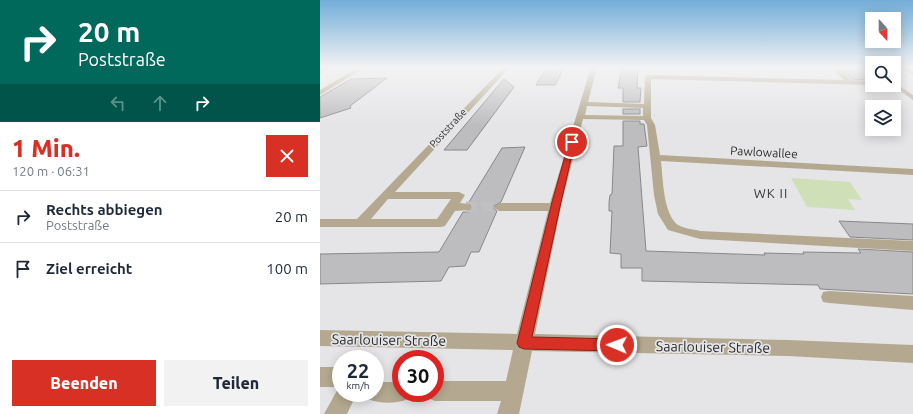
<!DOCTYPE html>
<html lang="de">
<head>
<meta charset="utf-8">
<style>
  body { margin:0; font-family:Ubuntu,sans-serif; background:#f2f2f3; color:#1f2937; height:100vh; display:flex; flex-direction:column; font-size:15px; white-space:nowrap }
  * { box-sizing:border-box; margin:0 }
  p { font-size:13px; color:#747a83 }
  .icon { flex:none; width:22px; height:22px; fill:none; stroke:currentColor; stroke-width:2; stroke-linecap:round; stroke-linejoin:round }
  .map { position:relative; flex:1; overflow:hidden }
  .details { display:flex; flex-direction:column; background:#fff; width:320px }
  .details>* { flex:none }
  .top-card { background:#00695c; color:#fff; overflow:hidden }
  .needle { width:26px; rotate:159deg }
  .buttons { position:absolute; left:545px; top:12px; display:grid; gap:8px }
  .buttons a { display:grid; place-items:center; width:36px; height:36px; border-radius:0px; background:#fff; box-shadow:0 2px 10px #0003; font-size:20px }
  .speed { position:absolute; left:12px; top:350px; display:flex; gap:8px; font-size:20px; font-weight:700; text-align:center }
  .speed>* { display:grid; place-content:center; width:52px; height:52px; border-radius:50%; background:#fff; box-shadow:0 2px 10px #0003; line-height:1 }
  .speed small { font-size:10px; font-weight:400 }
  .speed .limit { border:6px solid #d22; background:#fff; color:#111 }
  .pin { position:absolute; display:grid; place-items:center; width:34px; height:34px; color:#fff; margin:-17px; border:2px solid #fff; border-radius:50%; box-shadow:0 1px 4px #0007 }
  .me { position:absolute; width:44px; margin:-22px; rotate:271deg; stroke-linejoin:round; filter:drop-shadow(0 0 3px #0008) }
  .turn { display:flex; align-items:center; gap:14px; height:84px; padding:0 12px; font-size:18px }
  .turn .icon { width:52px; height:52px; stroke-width:2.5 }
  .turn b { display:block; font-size:28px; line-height:34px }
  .lanes { display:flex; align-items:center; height:38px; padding:0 12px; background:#0003; justify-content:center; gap:20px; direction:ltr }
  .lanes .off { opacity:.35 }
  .round { display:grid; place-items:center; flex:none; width:42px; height:42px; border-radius:0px; background:#f2f2f3 }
  .head { display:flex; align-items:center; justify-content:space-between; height:68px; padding:0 12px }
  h1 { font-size:24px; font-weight:800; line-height:30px; color:#d93025 }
  .button { display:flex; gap:8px; margin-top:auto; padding:8px 12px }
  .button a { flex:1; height:46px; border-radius:0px; background:#d93025; color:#fff; font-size:16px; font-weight:800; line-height:46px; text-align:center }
  .button a+a { background:#f2f2f3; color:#1f2937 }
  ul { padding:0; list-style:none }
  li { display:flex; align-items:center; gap:12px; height:52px; padding:0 12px; border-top:1px solid #e0e1e3 }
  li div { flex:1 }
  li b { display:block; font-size:15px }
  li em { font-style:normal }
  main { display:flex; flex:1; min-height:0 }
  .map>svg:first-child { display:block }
  .green { fill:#cfdfb8 }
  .building { fill:#bdbdbf; stroke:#88888a }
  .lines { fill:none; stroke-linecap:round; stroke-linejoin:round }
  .street-tunnel { stroke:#c0c0c2; stroke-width:11; stroke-dasharray:11 5.5; stroke-linecap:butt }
  .street { fill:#b4a990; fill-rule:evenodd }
  .route { fill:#d93025; stroke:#8d1f18 }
  .labels { text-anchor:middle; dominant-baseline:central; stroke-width:3.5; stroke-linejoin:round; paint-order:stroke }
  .far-street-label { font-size:10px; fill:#2c2c2d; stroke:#e5e5e7 }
  .street-label { font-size:12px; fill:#2c2c2d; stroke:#e5e5e7 }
  .neighbourhood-label { font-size:13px; letter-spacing:1px; fill:#373738; stroke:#e5e5e7 }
  .near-street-label { font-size:14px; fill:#2c2c2d; stroke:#e5e5e7 }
</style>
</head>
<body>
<main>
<section class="details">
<div class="top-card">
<div class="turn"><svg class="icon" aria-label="right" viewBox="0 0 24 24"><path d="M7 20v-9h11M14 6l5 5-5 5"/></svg><div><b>20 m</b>Poststraße</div></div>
<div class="lanes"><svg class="icon off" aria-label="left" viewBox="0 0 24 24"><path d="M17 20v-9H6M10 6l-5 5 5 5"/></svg><svg class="icon off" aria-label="ahead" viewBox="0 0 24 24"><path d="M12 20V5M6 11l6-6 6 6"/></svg><svg class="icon" aria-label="right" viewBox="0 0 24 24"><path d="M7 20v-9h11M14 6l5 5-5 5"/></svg></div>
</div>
<div class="head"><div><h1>1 Min.</h1><p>120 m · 06:31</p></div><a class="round" style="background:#d93025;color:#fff"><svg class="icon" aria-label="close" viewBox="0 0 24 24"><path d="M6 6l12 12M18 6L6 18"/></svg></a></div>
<ul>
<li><svg class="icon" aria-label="right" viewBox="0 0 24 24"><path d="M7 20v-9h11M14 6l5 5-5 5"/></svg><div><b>Rechts abbiegen</b><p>Poststraße</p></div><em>20 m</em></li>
<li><svg class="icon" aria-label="arrive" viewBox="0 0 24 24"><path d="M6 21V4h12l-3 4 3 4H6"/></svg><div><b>Ziel erreicht</b></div><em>100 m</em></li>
</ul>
<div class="button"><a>Beenden</a><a>Teilen</a></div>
</section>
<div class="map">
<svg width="593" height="414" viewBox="0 0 593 414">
  <rect width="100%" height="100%" fill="#e5e5e7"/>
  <path class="green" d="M471,178l59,4 12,18 -14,-1 7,11 -48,-3z"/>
  <g class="building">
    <path d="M227,67h18l-10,18h-19z"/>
    <path d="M302,67h16l-1,21h4l-1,14h-17v-14h-5z"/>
    <path d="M518,67h34v13l-20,-1z"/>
    <path d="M67,78l-37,28 1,2 -31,10v-21l31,-18z"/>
    <path d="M184,79l10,8 -47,63h-23z"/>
    <rect x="303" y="109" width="17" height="5"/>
    <path d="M303,121h17v3h4l3,22 -9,1 8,104 119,4 -1,-2 40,1 -1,-2 58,1 -3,-4 55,3v42l-93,-5 -2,-4 -176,-4v-13h-21v-14l-11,-1 2,-42h-3v-8l1,-8 2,-1 2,-48h9z"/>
    <path d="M205,147l-24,55 -9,5 5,4 -18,41h-8l-6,14 -16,1 -8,14 -121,3v-30l119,-2 24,-40h7l3,-4 -4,-6 33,-54z"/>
    <path d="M519,221l74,3v16l-63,-3z"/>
  </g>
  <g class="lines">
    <path class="street-tunnel" d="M146,207h33"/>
    <g class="street">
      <path d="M5,67h7l-12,7v-4z"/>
      <path d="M39,67h7l-46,28v-5z"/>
      <path d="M184,67h6l-115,125h64l6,3 -5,8 10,1 2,3 -2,3 -15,1 -10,15 -4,1h-121v-8h37zM68,199h63l-14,20h-66z"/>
      <path d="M271,67h6l-9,35 56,2 1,-27 3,-2 196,5 -14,-13h6l15,13 21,1v4l-221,-6v39l4,7 5,30 253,14v6l-252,-14c2,17 2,53 17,64 7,4 15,4 22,6l213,10v10l-213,-12 -32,-9 -10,-16 -4,-19 -7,-70 -3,-5 -61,-1 -21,83 -27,132 253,6 125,5v18l-125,-7 -256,-5 -13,63h-22l4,-13h-66l-7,-3 -2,-5h9v-12h71l7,-31 -193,-4v-16l197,4 31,-123h-49l-6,-4 6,-4h51zM267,106l56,2v8l-58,-1z"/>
      <path d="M581,67h7l5,3v5z"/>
      <path d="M574,82l19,13v5l-21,-15h2z"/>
      <path d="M509,291l84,5v14l-84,-7 -6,-1 -2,-5 2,-5z"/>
      <path d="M0,367h21v26h16l-10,21h-23l15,-27h-19z"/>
      <path d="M55,382h26v11h10l-3,6c-12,5 -28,5 -40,0l-3,-6h10z"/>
    </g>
  </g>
  <linearGradient id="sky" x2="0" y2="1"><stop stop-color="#72add9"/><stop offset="0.54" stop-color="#f3f3f4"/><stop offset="1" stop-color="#f3f3f4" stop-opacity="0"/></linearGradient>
  <rect width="593" height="125" fill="url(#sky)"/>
  <path class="route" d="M252,140l3,2 -14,60 -29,135 85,2 4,1 2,5 -2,4 -4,2 -93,-2 -5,-2 -2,-4 35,-141 17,-60z"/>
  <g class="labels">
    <g class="far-street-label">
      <text transform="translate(128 128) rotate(-47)">Poststraße</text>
    </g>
    <g class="street-label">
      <text transform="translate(444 152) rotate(3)">Pawlowallee</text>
    </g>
    <g class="neighbourhood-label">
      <text x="451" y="193">WK II</text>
    </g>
    <g class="near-street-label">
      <text transform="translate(69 340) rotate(1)">Saarlouiser Straße</text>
      <text transform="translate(393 347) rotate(1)">Saarlouiser Straße</text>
    </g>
  </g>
</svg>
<div class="buttons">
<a><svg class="needle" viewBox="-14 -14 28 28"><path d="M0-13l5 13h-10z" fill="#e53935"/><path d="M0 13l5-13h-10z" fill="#747a83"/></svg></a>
<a><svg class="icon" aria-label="search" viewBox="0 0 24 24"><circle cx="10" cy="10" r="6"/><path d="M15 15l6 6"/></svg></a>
<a><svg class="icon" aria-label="layers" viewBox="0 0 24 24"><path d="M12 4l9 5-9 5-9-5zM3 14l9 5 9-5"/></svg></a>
</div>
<div class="speed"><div>22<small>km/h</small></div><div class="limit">30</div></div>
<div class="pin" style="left:252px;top:142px;background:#d93025"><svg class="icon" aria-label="arrive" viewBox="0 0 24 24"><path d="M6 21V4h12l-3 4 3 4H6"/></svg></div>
<svg class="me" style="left:297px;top:345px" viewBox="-20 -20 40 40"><circle r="17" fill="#d93025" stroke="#fff" stroke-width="3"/><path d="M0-11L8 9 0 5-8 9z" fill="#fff"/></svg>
</div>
</main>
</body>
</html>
